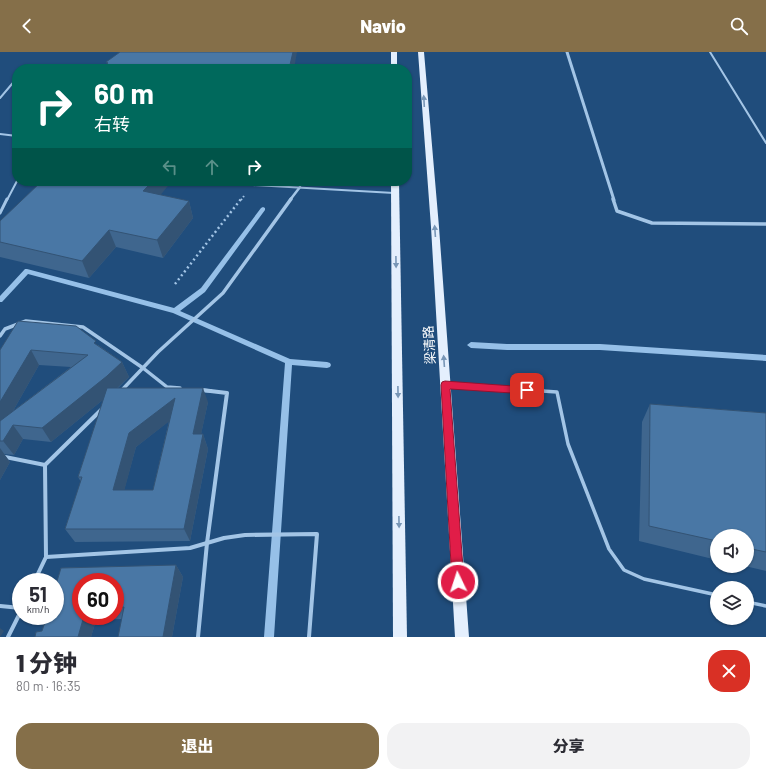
<!DOCTYPE html>
<html lang="zh">
<head>
<meta charset="utf-8">
<style>
  body { margin:0; font-family:Barlow,"Noto Sans SC",sans-serif; background:#f2f2f3; color:#2b2b33; height:100vh; display:flex; flex-direction:column; font-size:15px; white-space:nowrap }
  * { box-sizing:border-box; margin:0 }
  p { font-size:13px; color:#7c7c81 }
  .icon { flex:none; width:22px; height:22px; fill:none; stroke:currentColor; stroke-width:2; stroke-linecap:round; stroke-linejoin:round }
  .map { position:relative; height:585px; overflow:hidden }
  .side { display:flex; flex-direction:column; background:#fff; flex:1 }
  .side>* { flex:none }
  .banner { position:absolute; left:12px; top:12px; width:400px; height:122px; border-radius:16px; box-shadow:0 1px 3px #0004; background:#00695c; color:#fff; overflow:hidden }
  .buttons { position:absolute; left:710px; top:477px; display:grid; gap:8px }
  .buttons a { display:grid; place-items:center; width:44px; height:44px; border-radius:50%; background:#fff; box-shadow:0 1px 3px #0004; font-size:20px }
  .speed { position:absolute; left:12px; top:521px; display:flex; gap:8px; font-size:20px; font-weight:700; text-align:center }
  .speed>* { display:grid; place-content:center; width:52px; height:52px; border-radius:50%; background:#fff; box-shadow:0 1px 3px #0004; line-height:1 }
  .speed small { font-size:10px; font-weight:400 }
  .speed .limit { border:6px solid #d22; background:#fff; color:#111 }
  .pin { position:absolute; display:grid; place-items:center; width:34px; height:34px; color:#fff; margin:-17px; border-radius:8px; box-shadow:0 2px 6px #0006 }
  .me { position:absolute; width:44px; margin:-22px; rotate:356deg; stroke-linejoin:round; filter:drop-shadow(0 0 3px #0008) }
  .turn { display:flex; align-items:center; gap:14px; height:84px; padding:0 16px; font-size:18px }
  .turn .icon { width:52px; height:52px; stroke-width:2.5 }
  .turn b { display:block; font-size:28px; line-height:34px }
  .lanes { display:flex; align-items:center; height:38px; padding:0 16px; background:#0003; justify-content:center; gap:20px; direction:ltr }
  .lanes .off { opacity:.35 }
  .round { display:grid; place-items:center; flex:none; width:42px; height:42px; border-radius:16px; background:#f2f2f3 }
  .head { display:flex; align-items:center; justify-content:space-between; height:68px; padding:0 16px }
  h1 { font-size:24px; font-weight:800; line-height:30px }
  .primary-button { display:flex; gap:8px; margin-top:auto; padding:8px 16px }
  .primary-button a { flex:1; height:46px; border-radius:16px; background:#856f49; color:#fff; font-size:16px; font-weight:800; line-height:46px; text-align:center }
  .primary-button a+a { background:#f2f2f3; color:#2b2b33 }
  header { display:flex; justify-content:space-between; align-items:center; height:52px; padding:0 16px; background:#856f49; color:#fff; font-size:18px; font-weight:800 }
  .map>svg:first-child { display:block }
  .lines { fill:none; stroke-linecap:round; stroke-linejoin:round }
  .stream { fill:#96c0e8; fill-rule:evenodd }
  .path-far1 { stroke:#a3c5e6; stroke-width:2; stroke-dasharray:1.5 2; stroke-linecap:butt }
  .path { stroke:#a3c5e6; stroke-width:2.5; stroke-dasharray:2 3; stroke-linecap:butt }
  .service-far2 { stroke:#a3c5e6; stroke-width:2 }
  .service-far1 { stroke:#a3c5e6; stroke-width:3 }
  .service { stroke:#a3c5e6; stroke-width:3.5 }
  .pedestrian-far2 { stroke:#a3c5e6; stroke-width:2.5 }
  .pedestrian-far1 { stroke:#a3c5e6; stroke-width:3.5 }
  .pedestrian { stroke:#a3c5e6; stroke-width:4 }
  .minor-far1 { stroke:#a3c5e6; stroke-width:3 }
  .minor { stroke:#a3c5e6; stroke-width:3.5 }
  .primary { fill:#e4effd; fill-rule:evenodd }
  .wall { fill:#3f668e; fill-rule:evenodd }
  .shaded-wall { fill:#335374 }
  .building { fill:#4977a5; stroke:#335374; fill-rule:evenodd }
  .oneway { fill:#7896b6 }
  .route { fill:#e11d48; stroke:#92132f }
  .labels { text-anchor:middle; dominant-baseline:central; stroke-width:3.5; stroke-linejoin:round; paint-order:stroke }
  .street-label { font-size:13px; fill:#fff; stroke:#204d7c }
</style>
</head>
<body>
<header><svg class="icon" aria-label="back" viewBox="0 0 24 24"><path d="M15 5l-7 7 7 7"/></svg>Navio<svg class="icon" aria-label="search" viewBox="0 0 24 24"><circle cx="10" cy="10" r="6"/><path d="M15 15l6 6"/></svg></header>
<div class="map">
<svg width="766" height="585" viewBox="0 0 766 585">
  <rect width="100%" height="100%" fill="#204d7c"/>
  <g class="lines">
    <g class="stream">
      <path d="M263,155l2,1v2l-60,82 -25,19 110,48 37,3 3,1 1,2 -1,2 -3,1 -35,-3 -18,272h-10l21,-274 -112,-50 -145,-39 -26,28h-2v-6l25,-27h2l147,39 27,-20 60,-80z"/>
      <path d="M471,290l36,2h93l166,11v6l-166,-11h-93l-36,-2 -4,-3z"/>
    </g>
    <path class="path-far1" d="M241,148l3,-4"/>
    <path class="path" d="M175,232l66,-85"/>
    <g class="service-far2">
      <path d="M710,0l56,91"/>
      <path d="M0,46l17,-20"/>
      <path d="M0,82l17,2"/>
      <path d="M236,129l17,4 141,8"/>
      <path d="M7,148l10,-19"/>
    </g>
    <g class="service-far1">
      <path d="M0,161l7,-14"/>
      <path d="M447,333l97,6"/>
    </g>
    <g class="service">
      <path d="M528,338l29,2 11,52 41,105 15,21 20,9 73,16"/>
      <path d="M747,550l19,4"/>
    </g>
    <path class="pedestrian-far2" d="M290,148l10,-13"/>
    <g class="pedestrian-far1">
      <path d="M0,284l5,-7 21,-8 57,6 60,41 24,19 13,1"/>
      <path d="M200,338l11,1"/>
      <path d="M121,339l37,-39 65,-59 68,-94"/>
    </g>
    <g class="pedestrian">
      <path d="M0,404l45,9 1,92 -12,25"/>
      <path d="M45,413l57,-56"/>
      <path d="M46,505l144,-9 34,-10 21,-3 72,-1 -8,103"/>
      <path d="M0,554l21,2"/>
      <path d="M8,585l13,-26"/>
      <path d="M198,585l9,-94 20,-150 -25,-3"/>
    </g>
    <path class="minor-far1" d="M567,0l47,148"/>
    <path class="minor" d="M613,147l4,12 35,12 114,1"/>
    <g class="primary">
      <rect x="391" y="0" width="6" height="17"/>
      <path d="M418,0h6l15,175 30,410h-14l-24,-410z"/>
      <path d="M391,129h8l8,456h-14z"/>
    </g>
  </g>
  <g class="wall">
    <path d="M161,143l28,6 4,17 -30,40 -47,-11 -27,31 -89,-21v-36z"/>
    <path d="M98,293l24,17 7,15 -11,11 90,14 -7,32h2l5,15 -18,92 -115,1 -10,-13 16,-47 -3,-5 26,-78 -53,43 -28,-3 -9,16 -10,-1 6,8 -10,18v-130zM39,313l32,2 -58,44zM169,369l-16,69h-29l12,-43z"/>
    <path d="M650,352l116,9v158l-21,-5h2v-30h-30v24l-78,-19 3,-119z"/>
    <path d="M176,513l7,12 -11,60h-54l4,-18 -26,1 -5,17h-56l1,-5 6,-1 5,-15h8v-28l6,-20zM81,530h34v34h-34z"/>
  </g>
  <g class="shaded-wall">
    <path d="M293,0h4l-3,17h-5z"/>
    <path d="M153,129h19l-23,28 -6,-18z"/>
    <path d="M189,149l4,17 -30,40 -6,-18z"/>
    <path d="M109,178l7,17 -27,31 -7,-17z"/>
    <path d="M31,298l8,15 -39,69v-32z"/>
    <path d="M122,310l7,15 -15,14 -63,51 -9,-14z"/>
    <path d="M203,336l5,14 -10,47 -5,-15z"/>
    <path d="M175,346l5,15 -44,34 -15,56 -8,-13 16,-57z"/>
    <path d="M13,373l10,14 -9,16 -11,-14z"/>
    <path d="M203,382l5,15 -18,92 -6,-12z"/>
    <path d="M0,396l10,14 -10,18z"/>
    <path d="M176,513l7,12 -11,60h-9z"/>
    <path d="M84,564h9l3,4 -5,17h-13z"/>
    <path d="M0,576l4,3 -4,6z"/>
  </g>
  <g class="building">
    <path d="M120,0h173l-4,17h-189l8,-6 -2,-1z"/>
    <path d="M42,129h111l-10,10 46,10 -32,39 -48,-10 -27,31 -82,-19v-21z"/>
    <path d="M18,269l58,5 20,15 -2,2 28,19 -15,14 -65,52 -29,-3 -10,16h-3v-20l88,-66 -57,-5 -31,52v-52z"/>
    <path d="M107,336h96l-10,46h10l-19,95h-119l17,-52h-4zM175,346l-22,92h-40l16,-57z"/>
    <path d="M650,352l116,9v139l-19,-4v-12h-30v5l-68,-15z"/>
    <path d="M176,513l-13,72h-45l6,-30 -9,1v-26h-34v34h3l-6,21h-43l1,-5 6,-1 5,-15h8v-28l6,-20z"/>
  </g>
  <defs><path id="oneway-solid" d="M-6-.8H1V-3.2L6.5 0L1 3.2V.8H-6Z"/></defs>
  <g class="oneway">
    <use href="#oneway-solid" transform="translate(424 49) rotate(-93)"/>
    <use href="#oneway-solid" transform="translate(435 179) rotate(-94)"/>
    <use href="#oneway-solid" transform="translate(396 210) rotate(89)"/>
    <use href="#oneway-solid" transform="translate(444 309) rotate(-94)"/>
    <use href="#oneway-solid" transform="translate(398 340) rotate(89)"/>
    <use href="#oneway-solid" transform="translate(399 470) rotate(89)"/>
  </g>
  <path class="route" d="M445,329l82,6 4,1 1,2 -1,3 -4,1 -77,-5 14,193 -2,4 -4,1 -4,-1 -2,-4 -11,-197 1,-3z"/>
  <g class="labels">
    <g class="street-label">
      <text transform="translate(429 293) rotate(-94)">梁清路</text>
    </g>
  </g>
</svg>
<div class="buttons">
<a><svg class="icon" aria-label="sound" viewBox="0 0 24 24"><path d="M4 9h4l5-4v14l-5-4H4zM17 9q2 3 0 6"/></svg></a>
<a><svg class="icon" aria-label="layers" viewBox="0 0 24 24"><path d="M12 4l9 5-9 5-9-5zM3 14l9 5 9-5"/></svg></a>
</div>
<div class="speed"><div>51<small>km/h</small></div><div class="limit">60</div></div>
<div class="pin" style="left:527px;top:338px;background:#d93025"><svg class="icon" aria-label="arrive" viewBox="0 0 24 24"><path d="M6 21V4h12l-3 4 3 4H6"/></svg></div>
<svg class="me" style="left:458px;top:530px" viewBox="-20 -20 40 40"><circle r="17" fill="#e11d48" stroke="#fff" stroke-width="3"/><path d="M0-11L8 9 0 5-8 9z" fill="#fff"/></svg>
<div class="banner">
<div class="turn"><svg class="icon" aria-label="right" viewBox="0 0 24 24"><path d="M7 20v-9h11M14 6l5 5-5 5"/></svg><div><b>60 m</b>右转</div></div>
<div class="lanes"><svg class="icon off" aria-label="left" viewBox="0 0 24 24"><path d="M17 20v-9H6M10 6l-5 5 5 5"/></svg><svg class="icon off" aria-label="ahead" viewBox="0 0 24 24"><path d="M12 20V5M6 11l6-6 6 6"/></svg><svg class="icon" aria-label="right" viewBox="0 0 24 24"><path d="M7 20v-9h11M14 6l5 5-5 5"/></svg></div>
</div>
</div>
<section class="side">
<div class="head"><div><h1>1 分钟</h1><p>80 m · 16:35</p></div><a class="round" style="background:#d93025;color:#fff"><svg class="icon" aria-label="close" viewBox="0 0 24 24"><path d="M6 6l12 12M18 6L6 18"/></svg></a></div>
<div class="primary-button"><a>退出</a><a>分享</a></div>
</section>
</body>
</html>
